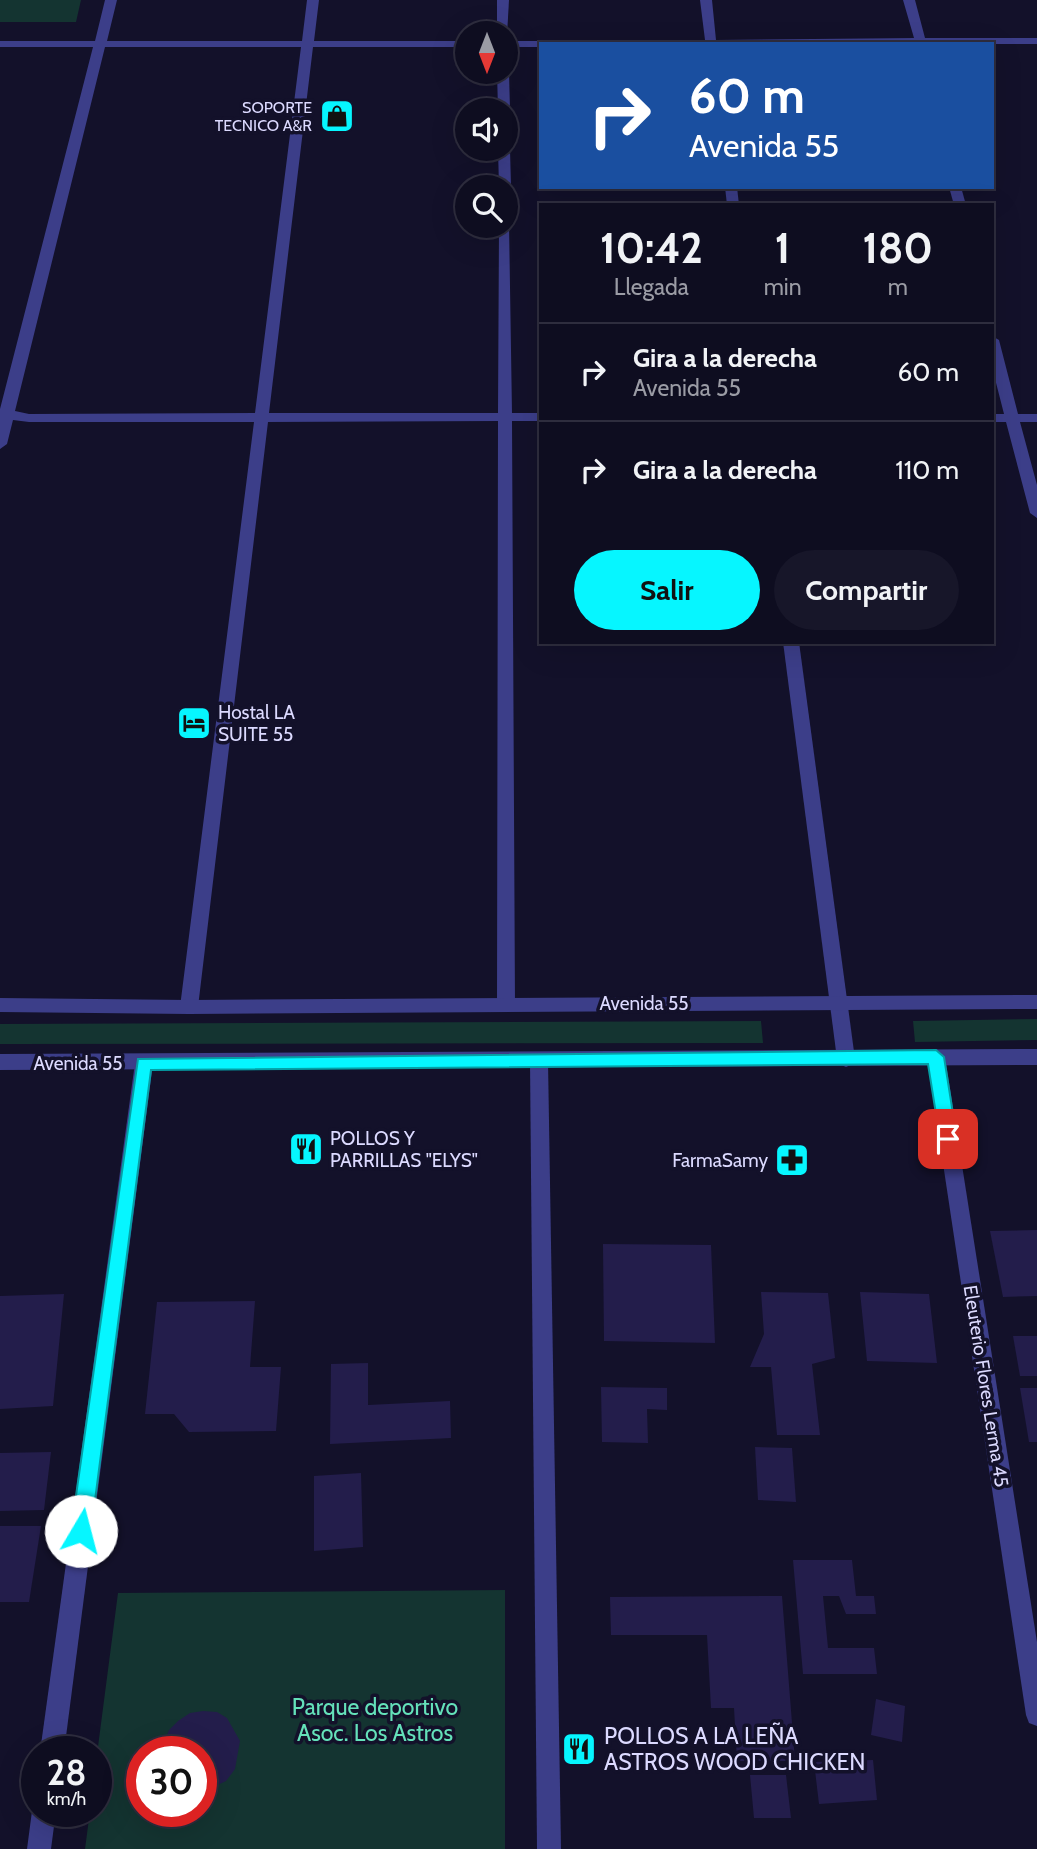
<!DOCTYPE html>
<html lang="es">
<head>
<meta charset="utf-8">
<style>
  body { margin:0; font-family:Cabin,sans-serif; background:#171629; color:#f1f3f6; height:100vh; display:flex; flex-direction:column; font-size:26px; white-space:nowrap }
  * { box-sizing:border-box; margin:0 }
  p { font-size:23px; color:#9b9ca5 }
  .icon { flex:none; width:38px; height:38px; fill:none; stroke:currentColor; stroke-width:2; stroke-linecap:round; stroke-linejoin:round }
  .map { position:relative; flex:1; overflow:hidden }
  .sheet { position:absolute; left:539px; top:203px; width:455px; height:441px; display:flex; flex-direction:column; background:#0e0d20; border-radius:0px; box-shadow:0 7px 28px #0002,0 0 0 2px #2e2d3e }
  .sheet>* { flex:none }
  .hud { position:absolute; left:539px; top:42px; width:455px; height:147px; border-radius:0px; box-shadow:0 7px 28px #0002,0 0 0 2px #2e2d3e; background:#1a4fa0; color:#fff; overflow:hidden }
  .needle { width:46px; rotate:180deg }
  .controls { position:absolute; left:455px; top:21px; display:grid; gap:14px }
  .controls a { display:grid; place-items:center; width:63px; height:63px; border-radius:50%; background:#0e0d20; box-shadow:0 7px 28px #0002,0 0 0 2px #2e2d3e; font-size:35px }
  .speed { position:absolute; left:21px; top:1736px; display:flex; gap:14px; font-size:35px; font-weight:700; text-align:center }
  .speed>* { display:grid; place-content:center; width:91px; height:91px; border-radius:50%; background:#0e0d20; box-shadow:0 7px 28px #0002,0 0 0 2px #2e2d3e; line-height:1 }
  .speed small { font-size:18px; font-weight:400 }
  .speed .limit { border:10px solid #d22; background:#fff; color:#111 }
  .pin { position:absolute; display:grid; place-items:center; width:60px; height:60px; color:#fff; margin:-30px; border-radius:14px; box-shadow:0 4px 10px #0006 }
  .me { position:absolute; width:77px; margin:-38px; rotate:8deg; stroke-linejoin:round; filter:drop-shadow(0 0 5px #0008) }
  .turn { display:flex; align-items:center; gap:24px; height:147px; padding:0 35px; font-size:32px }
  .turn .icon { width:91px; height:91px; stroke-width:2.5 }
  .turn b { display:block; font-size:49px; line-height:60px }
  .eta { display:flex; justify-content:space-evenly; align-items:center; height:119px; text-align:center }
  .eta b { font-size:42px; font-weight:700; line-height:49px }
  .button { display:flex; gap:14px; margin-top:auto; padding:14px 35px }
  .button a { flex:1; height:80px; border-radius:42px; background:#06f6ff; color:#111; font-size:28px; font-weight:700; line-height:80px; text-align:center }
  .button a+a { background:#171629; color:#f1f3f6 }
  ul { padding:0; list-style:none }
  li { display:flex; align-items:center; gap:21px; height:98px; padding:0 35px; border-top:2px solid #2e2d3e }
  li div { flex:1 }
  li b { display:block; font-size:26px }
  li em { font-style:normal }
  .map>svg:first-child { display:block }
  .green { fill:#143431; fill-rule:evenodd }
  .building { fill:#231d4b }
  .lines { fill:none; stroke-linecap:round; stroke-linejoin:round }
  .minor { fill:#3c3e89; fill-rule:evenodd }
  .tertiary { fill:#3c3e89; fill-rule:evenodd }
  .route { fill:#06f6ff; stroke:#04a0a6; stroke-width:2 }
  .labels { text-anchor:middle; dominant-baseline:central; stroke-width:7; stroke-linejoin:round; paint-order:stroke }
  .far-poi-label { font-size:16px; fill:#dcdaff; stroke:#13112a; text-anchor:end }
  .poi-label { font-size:19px; fill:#dcdaff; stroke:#13112a; text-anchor:start }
  .street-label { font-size:19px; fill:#dcdaff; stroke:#13112a }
  .near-park-label { font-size:23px; fill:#64e1ba; stroke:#13112a }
  .near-poi-label { font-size:23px; fill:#dcdaff; stroke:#13112a; text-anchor:start }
</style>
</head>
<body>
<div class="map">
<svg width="1037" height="1849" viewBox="0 0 1037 1849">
  <rect width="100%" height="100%" fill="#13112a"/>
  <g class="green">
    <path d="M0,0h81l-5,22h-76z"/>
    <path d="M1037,1019v21l-122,2 -2,-21z"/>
    <path d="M761,1021l2,22 -763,1v-20z"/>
    <path d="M505,1590v259h-420l5,-38h6v-49l22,-169zM142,1752h59v59h-59z"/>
  </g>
  <g class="building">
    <path d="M1037,1230v66l-34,1 -13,-66z"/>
    <path d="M603,1244l108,1 4,98 -111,-2z"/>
    <path d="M761,1292l67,1 7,65 -23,6 8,71h-43l-6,-68h-21l14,-33z"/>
    <path d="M860,1292l69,2 8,69 -70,-2z"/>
    <path d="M64,1294l-11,112 -53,3v-113z"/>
    <path d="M255,1301l-5,66h31l-5,64 -87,1 -15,-18h-29l12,-112z"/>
    <path d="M1013,1336h24v40h-17z"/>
    <path d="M368,1363v42l82,-4 1,37 -121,6 1,-80z"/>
    <path d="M601,1387l66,1v22l-20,-1 1,34 -46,-1z"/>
    <path d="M1020,1388h17v54h-8z"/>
    <path d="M755,1447l37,1 4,54 -38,-2z"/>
    <path d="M51,1452l-7,58 -44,1v-58z"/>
    <path d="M361,1473l2,74 -49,4v-75z"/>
    <path d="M0,1526h41l-12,76h-29z"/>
    <path d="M793,1560h59l4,36h18l2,18h-30l-7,-18h-16l5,52h46l3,26h-74z"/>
    <path d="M782,1596l13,165h-58l-3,-53h-23l-4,-73h-96l-1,-38z"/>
    <path d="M876,1699l29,7 -3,36 -31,-7z"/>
    <path d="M203,1711l14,1 10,6 13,23 -5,28 -9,12 -25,12v-41h-40l8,-22 9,-9 12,-8z"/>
    <path d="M873,1760l4,40 -58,4 -5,-42z"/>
    <path d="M750,1775h36l5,43h-37z"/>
  </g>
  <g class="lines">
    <g class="minor">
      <path d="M105,0h12l-10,41h195l5,-41h12l-5,41h153v6h-154l-44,366h229l1,-187 10,-3 3,190h29v8h-29l3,583 -3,5h-12l-3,-5 1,-583 -230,1 -70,585 -3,5h-12l-3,-5 74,-585h-225l-16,-2 -6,24 -7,5v-40l93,-362h-93v-6h95zM105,47h196l-46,366 -226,1 -14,-3z"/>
      <path d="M497,0h12l-2,35 -10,-2z"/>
      <path d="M700,0h12l4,40 198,-2 -11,-38h12l10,38h112v6h-457l6,-3 119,-1z"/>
      <path d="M506,41h35l6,3h-6v3h-35z"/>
      <path d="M506,69l3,3 1,38 -4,3v-3h-8l-1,-38h9z"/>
      <path d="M506,146l4,3 1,38 -5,4v-4h-7l-1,-38h8z"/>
      <path d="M725,187h12l2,18h-12z"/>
      <path d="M949,187h12l5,18h-12z"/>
      <path d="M992,336l7,4 19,74h19v8h-17l17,63v33l-7,-5 -24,-91h-14v-8h12l-12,-47z"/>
      <path d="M783,642h16l56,417 -2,5 -7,3 -7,-3 -2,-5z"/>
      <path d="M936,1049l7,3 2,5 92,585v84l-8,-3 -3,-8 -99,-658 2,-5z"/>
      <path d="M539,1053l7,3 2,5 13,788h-24l-7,-788 2,-5z"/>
      <path d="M144,1055l7,3 2,5 -89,689h-24l95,-689 2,-5z"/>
      <path d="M37,1802v9h19l-5,38h-24l5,-38z"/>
    </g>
    <g class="tertiary">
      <path d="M1037,995v14l-848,5 -189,-2v-14l189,2z"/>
      <path d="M1037,1049v16l-1037,5v-16z"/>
    </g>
  </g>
  <path class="route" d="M936,1050l8,7 13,82 -9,8 -8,-8 -12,-75 -777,6 -60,461 -3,7 -7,3 -7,-3 -3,-7 67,-472z"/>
  <defs>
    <g id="shop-square" transform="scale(1.75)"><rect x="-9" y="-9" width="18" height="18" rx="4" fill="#06f6ff" stroke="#13112a"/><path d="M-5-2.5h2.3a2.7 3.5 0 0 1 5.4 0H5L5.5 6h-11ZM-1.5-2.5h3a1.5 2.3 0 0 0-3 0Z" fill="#111"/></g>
    <g id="hotel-square" transform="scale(1.75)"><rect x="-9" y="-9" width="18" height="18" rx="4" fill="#06f6ff" stroke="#13112a"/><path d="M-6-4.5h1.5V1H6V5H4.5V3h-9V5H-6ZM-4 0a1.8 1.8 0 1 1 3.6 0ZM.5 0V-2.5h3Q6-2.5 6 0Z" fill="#111"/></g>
    <g id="restaurant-square" transform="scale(1.75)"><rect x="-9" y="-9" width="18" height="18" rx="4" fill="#06f6ff" stroke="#13112a"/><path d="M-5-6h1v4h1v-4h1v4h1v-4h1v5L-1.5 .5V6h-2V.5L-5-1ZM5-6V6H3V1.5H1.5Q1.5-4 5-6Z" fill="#111"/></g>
    <g id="pharmacy-square" transform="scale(1.75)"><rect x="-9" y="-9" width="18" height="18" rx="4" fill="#06f6ff" stroke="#13112a"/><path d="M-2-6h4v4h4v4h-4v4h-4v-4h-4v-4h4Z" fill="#111"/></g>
  </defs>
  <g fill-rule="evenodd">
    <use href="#shop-square" x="337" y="116"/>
    <use href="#hotel-square" x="194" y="723"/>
    <use href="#restaurant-square" x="306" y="1149"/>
    <use href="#pharmacy-square" x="792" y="1160"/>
    <use href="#restaurant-square" x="579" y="1749"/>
  </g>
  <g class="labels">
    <g class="far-poi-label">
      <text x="312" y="107">SOPORTE<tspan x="312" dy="18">TECNICO A&amp;R</tspan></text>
    </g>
    <g class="poi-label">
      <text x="218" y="712">Hostal LA<tspan x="218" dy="22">SUITE 55</tspan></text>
      <text x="330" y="1138">POLLOS Y<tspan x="330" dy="22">PARRILLAS "ELYS"</tspan></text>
      <text x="768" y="1160" text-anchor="end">FarmaSamy</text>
    </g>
    <g class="street-label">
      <text x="644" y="1003">Avenida 55</text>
      <text x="78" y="1063">Avenida 55</text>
      <text transform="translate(986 1386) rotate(81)">Eleuterio Flores Lerma 45</text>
    </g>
    <g class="near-park-label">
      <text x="375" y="1707">Parque deportivo<tspan x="375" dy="26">Asoc. Los Astros</tspan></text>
    </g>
    <g class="near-poi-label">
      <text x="604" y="1736">POLLOS A LA LEÑA<tspan x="604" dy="26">ASTROS WOOD CHICKEN</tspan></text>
    </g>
  </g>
</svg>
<div class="controls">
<a><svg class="needle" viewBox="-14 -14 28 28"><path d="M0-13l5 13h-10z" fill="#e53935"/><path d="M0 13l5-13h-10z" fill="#9b9ca5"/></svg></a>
<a><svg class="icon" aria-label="sound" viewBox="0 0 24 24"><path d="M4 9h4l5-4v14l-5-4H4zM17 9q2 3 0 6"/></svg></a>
<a><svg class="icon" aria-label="search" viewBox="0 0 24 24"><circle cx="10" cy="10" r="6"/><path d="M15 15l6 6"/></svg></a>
</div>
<div class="speed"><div>28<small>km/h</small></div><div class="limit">30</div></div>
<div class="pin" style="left:948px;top:1139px;background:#d93025"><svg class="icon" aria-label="arrive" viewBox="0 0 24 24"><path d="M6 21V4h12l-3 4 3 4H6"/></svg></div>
<svg class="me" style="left:81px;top:1531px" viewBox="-20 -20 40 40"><circle r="19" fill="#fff"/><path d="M0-13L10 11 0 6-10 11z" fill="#06f6ff"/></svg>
<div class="hud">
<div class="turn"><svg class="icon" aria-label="right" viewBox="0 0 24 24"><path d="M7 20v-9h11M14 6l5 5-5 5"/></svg><div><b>60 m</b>Avenida 55</div></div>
</div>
<section class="sheet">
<div class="eta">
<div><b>10:42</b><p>Llegada</p></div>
<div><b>1</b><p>min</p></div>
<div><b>180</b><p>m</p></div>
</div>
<ul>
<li><svg class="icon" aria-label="right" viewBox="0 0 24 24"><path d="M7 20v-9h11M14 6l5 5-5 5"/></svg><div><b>Gira a la derecha</b><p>Avenida 55</p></div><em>60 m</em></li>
<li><svg class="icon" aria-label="right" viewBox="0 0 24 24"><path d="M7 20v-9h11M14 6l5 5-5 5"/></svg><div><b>Gira a la derecha</b></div><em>110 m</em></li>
</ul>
<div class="button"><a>Salir</a><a>Compartir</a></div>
</section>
</div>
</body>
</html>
